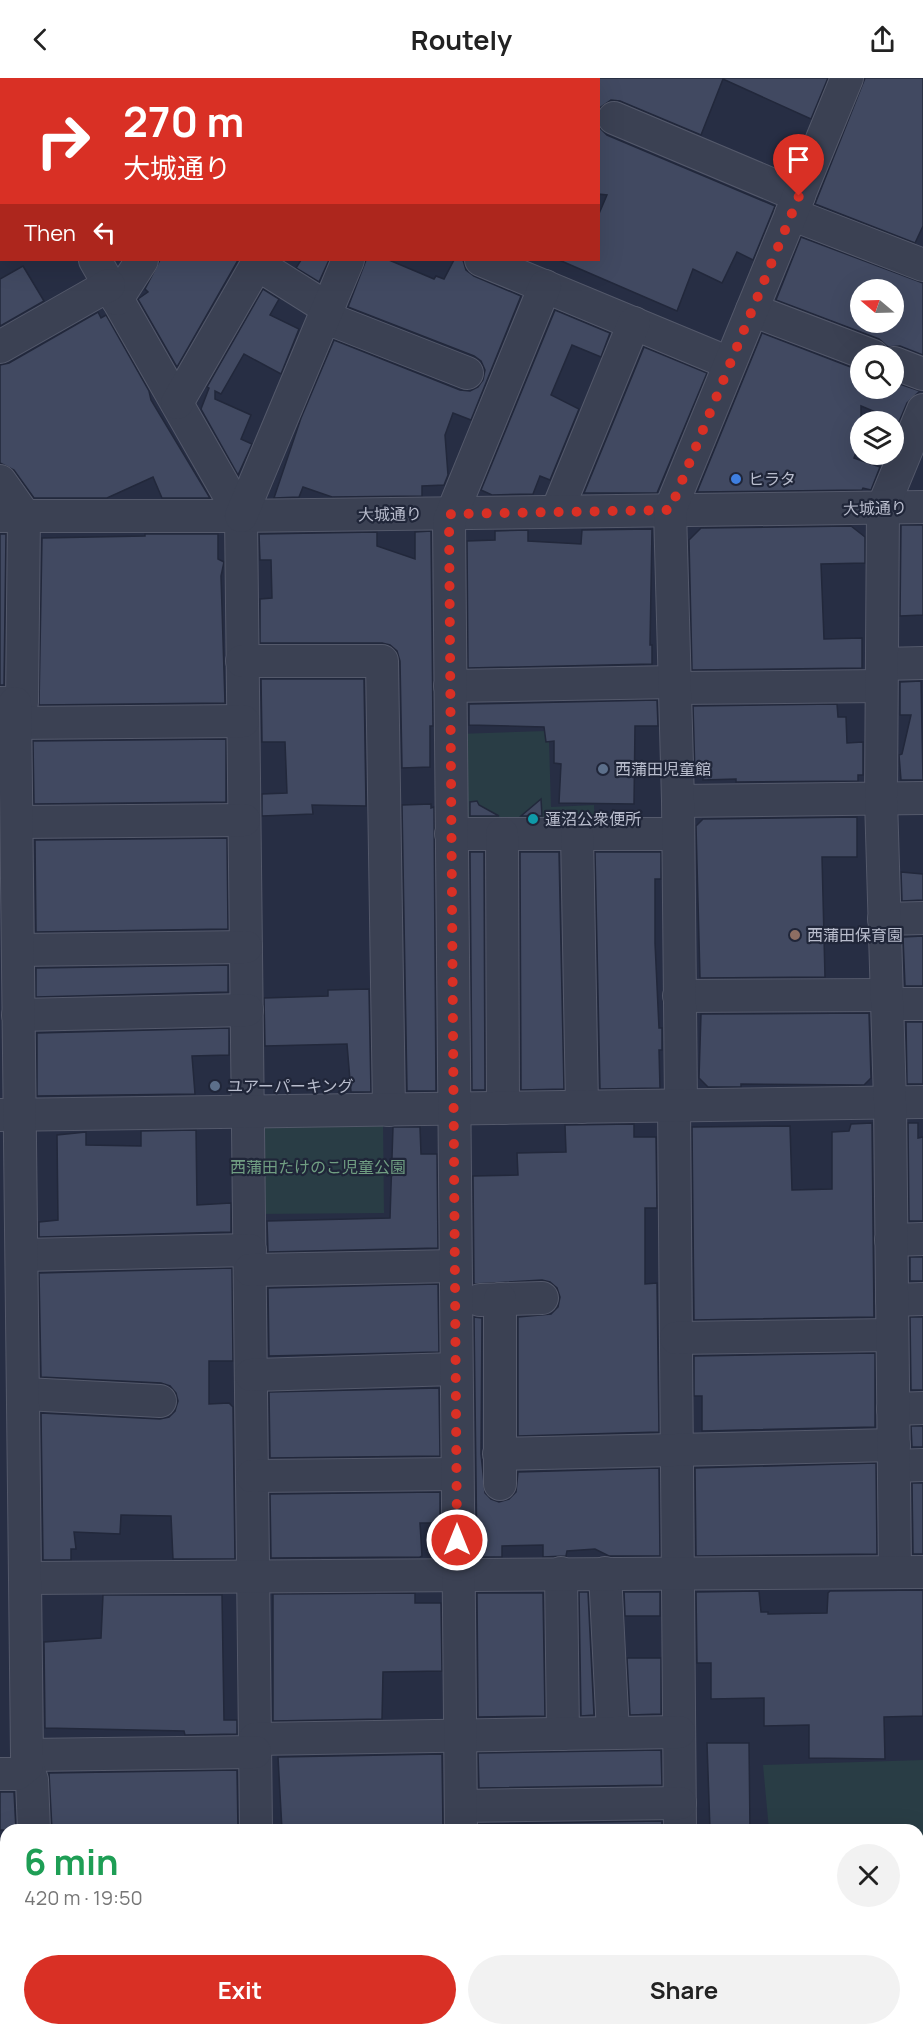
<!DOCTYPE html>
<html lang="en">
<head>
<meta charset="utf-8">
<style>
  body { margin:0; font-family:Manrope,"Noto Sans JP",sans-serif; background:#f2f2f2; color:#222; height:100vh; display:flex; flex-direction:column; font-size:22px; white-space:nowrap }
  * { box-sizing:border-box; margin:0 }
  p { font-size:20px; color:#767676 }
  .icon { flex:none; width:33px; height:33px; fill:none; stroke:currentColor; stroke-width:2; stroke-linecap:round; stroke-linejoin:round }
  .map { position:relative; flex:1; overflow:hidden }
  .details { position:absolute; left:0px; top:1746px; width:924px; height:212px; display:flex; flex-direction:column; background:#fff; border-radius:18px 18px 0 0; box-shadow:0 6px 24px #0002 }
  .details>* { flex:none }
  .hud { position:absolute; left:0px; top:0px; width:600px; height:183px; box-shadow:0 6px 24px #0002; background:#d93025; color:#fff; overflow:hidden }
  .needle { width:39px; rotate:289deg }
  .tools { position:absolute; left:850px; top:201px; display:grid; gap:12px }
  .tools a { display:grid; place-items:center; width:54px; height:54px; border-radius:50%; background:#fff; box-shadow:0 6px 24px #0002; font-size:30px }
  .pin { position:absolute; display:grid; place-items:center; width:51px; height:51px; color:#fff; margin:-62px -26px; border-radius:50% 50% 50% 0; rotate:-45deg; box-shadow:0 0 6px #0007 }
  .pin .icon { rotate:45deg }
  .me { position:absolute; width:66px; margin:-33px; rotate:0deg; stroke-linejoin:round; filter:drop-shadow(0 0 4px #0008) }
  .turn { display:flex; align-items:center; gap:21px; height:126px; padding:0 24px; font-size:27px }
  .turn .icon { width:78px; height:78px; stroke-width:2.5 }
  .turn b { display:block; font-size:42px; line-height:51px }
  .then { display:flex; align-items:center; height:57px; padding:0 24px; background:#0003; gap:12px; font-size:22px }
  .round { display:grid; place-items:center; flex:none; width:63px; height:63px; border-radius:32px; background:#f2f2f2 }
  .head { display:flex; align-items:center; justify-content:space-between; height:102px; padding:0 24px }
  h1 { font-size:36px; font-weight:700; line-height:45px; color:#1e9e55 }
  .button { display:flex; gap:12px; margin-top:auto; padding:12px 24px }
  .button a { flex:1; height:69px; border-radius:36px; background:#d93025; color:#fff; font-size:24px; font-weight:700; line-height:69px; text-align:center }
  .button a+a { background:#f2f2f2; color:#222 }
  header { display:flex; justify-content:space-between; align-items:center; height:78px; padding:0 24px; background:#fff; font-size:27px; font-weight:700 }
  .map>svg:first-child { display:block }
  .green { fill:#293d45 }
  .building { fill:#414961; stroke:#22283b; stroke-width:1.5; fill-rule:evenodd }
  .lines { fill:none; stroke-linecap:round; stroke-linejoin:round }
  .minor-casing { stroke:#54596b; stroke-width:34 }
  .minor { stroke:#3b4153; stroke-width:32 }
  .route { stroke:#d93025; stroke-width:10; stroke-dasharray:0 18 }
  .shop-dot { fill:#3f7fe0; stroke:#202639; stroke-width:2 }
  .service-dot { fill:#5c6f8a; stroke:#202639; stroke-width:2 }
  .culture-dot { fill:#0f9aa8; stroke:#202639; stroke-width:2 }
  .education-dot { fill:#8d6e63; stroke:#202639; stroke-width:2 }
  .labels { text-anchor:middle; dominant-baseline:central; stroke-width:4.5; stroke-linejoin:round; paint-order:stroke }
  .poi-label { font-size:16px; fill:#b9bdcd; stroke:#202639; text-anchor:start }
  .street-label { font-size:16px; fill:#b9bdcd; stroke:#202639 }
  .park-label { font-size:16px; fill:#709e82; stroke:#202639 }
</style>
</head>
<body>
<header><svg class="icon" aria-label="back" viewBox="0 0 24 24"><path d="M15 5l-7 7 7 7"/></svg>Routely<svg class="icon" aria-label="share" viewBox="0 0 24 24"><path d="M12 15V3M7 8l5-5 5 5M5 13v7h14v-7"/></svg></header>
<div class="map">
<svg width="923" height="1957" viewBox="0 0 923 1957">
  <rect width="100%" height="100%" fill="#272e44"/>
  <g class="green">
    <path d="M545,653l1,10 3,1 2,65 43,-2 1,22 -137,4 -2,-97z"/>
    <path d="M383,1042l1,93 -130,1 -1,-92z"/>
    <path d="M923,1682v150h-5v-80h-149l-6,-65z"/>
  </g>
  <g class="building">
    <path d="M598,0h230l-17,41 -88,-40 -22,56 -81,-34 -9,-1 -13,9z"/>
    <path d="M865,0h58v148l-8,17 -100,-39z"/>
    <path d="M598,48l9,9 168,71 -22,54 -16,-8 -15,31 -29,-14 -16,42 -118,-51h39v-44l9,-21 -9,-1z"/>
    <path d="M801,159l122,46v72l-23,-9 -12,1 -9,-8 -103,-39zM861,212h33v32h-33z"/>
    <path d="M160,182h78l-61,107 -39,-68 10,-7 -3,-3z"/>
    <path d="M301,182h28l-10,22 -23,-14z"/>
    <path d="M366,182h23l45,19 2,-3 8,3 10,-19h9l3,10 8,6 47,20 -50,124 -18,-7 -8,22 3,40 -4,10 -22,1v10l-90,1 -29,-10 -4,10 -25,1 27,-80 33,-78 126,50 10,1 8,-4 5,-7 2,-10 -4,-9 -7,-5 -126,-49z"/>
    <path d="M23,188l21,35 -44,25v-47z"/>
    <path d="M263,211l16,10 -9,16 29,14 -18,45 -37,-20 -23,40 -6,-3v8l36,16 -10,24 11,5 -14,31 -37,-66 8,-21 -2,-1z"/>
    <path d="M555,232l55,23 -9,24 -29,-12 -21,50 28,14 -29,71 -10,-4 -7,18 -41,1 -11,-5z"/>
    <path d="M98,234l3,6 5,-3 43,76 2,9 59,98h-48l-9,-21 -46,21h-73l-20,-28 -14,-7v-98l9,-2z"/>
    <path d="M762,255l99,38v17h33v-6l26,9 -13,12 -8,19 -38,-16v32l-7,20 26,9 -9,23 -8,-2 -1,2 -165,2z"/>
    <path d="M644,269l63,26 -50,120h-73z"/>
    <path d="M901,447h22v90l-23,1z"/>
    <path d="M851,448l14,11v26l-44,1 3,75 38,-1v30l-170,2 -3,-130 12,-12z"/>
    <path d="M652,451l-2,116h2v19l-184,4 -1,-127 28,-1v-9l33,-1v11l53,3 1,-14z"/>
    <path d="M431,453l2,195h-3v41l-28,1 -2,-107 -3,-10 -7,-6 -8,-2h-122v-44l12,-1 -1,-38h-11l-1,-26 118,-2v14l38,13v-27z"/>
    <path d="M0,456h6l-2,151h-4z"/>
    <path d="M145,456h73v25l6,3 -3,14 4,127 -186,2 3,-167 103,-2z"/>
    <path d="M261,601h103l2,127 -54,-1 1,9 -51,2v-22l25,-1 -2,-51h-23z"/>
    <path d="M921,603l2,99h-22l-2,-25 3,-1 9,-39h-11v-33z"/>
    <path d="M657,622l1,26h-23l-1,78 -75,-1 2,-39 -7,-1v-22l-8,1 -2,-15 -75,-2v-21z"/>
    <path d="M837,626l1,13h8l1,26 16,-1v33h-5v6l-122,1v-3l-33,1v-5h-8l-2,-69z"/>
    <path d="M226,661v63l-192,2 -1,-63z"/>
    <path d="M541,721l1,17h-21z"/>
    <path d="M477,723l2,4 20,11h-29v-14z"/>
    <path d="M431,726v4l3,-1 2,284h-29l-5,-286z"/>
    <path d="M857,739v40h-35l3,120 -125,1 -4,-152 7,-7z"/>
    <path d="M227,760l1,91 -192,3 -1,-92z"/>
    <path d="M470,774h14l1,238h-13z"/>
    <path d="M520,774h39l5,237 -43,1z"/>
    <path d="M595,774h66v27h-6v64l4,85h3v22h-3l1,38 -60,1z"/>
    <path d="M901,794l22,2v26l-21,1z"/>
    <path d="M923,858v50h-18l-2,-49z"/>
    <path d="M228,887v27l-192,5v-29z"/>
    <path d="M369,911l2,103h-20l-4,-48 -82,2 -1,-48 64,-2v-6z"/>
    <path d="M869,935l2,65 -7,7 -123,-1v3h-33l-9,-9 2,-64z"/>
    <path d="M906,944h17v62h-16z"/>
    <path d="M229,950v27l-37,1 3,38 -158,2v-63z"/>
    <path d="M872,1045l2,194 -180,3 -2,-193 98,-1 2,64 40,-1v-57l17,-1 2,-7z"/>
    <path d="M908,1045h10v15l5,-1v84h-14z"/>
    <path d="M634,1046v13h22l1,71h-12v76l12,-1 2,149 -141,4v-119l33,-3 7,-7 2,-10 -3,-9 -7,-6 -8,-2 -68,4 -1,-108 45,-1 -1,-22 49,-1 -1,-27z"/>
    <path d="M393,1049h27l1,27h16l1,94 -170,4 -1,-31 123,-3z"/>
    <path d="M196,1052l1,75 34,-2v29l-192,5v-15l19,-2 -1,-85 29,-3v13l55,1v-15z"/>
    <rect x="910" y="1179" width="13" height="24"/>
    <path d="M232,1190l1,93h-24v43l20,-1 4,4 2,152h-62l-2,-43 -50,-1 -1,19 -46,-2 2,17h-5v11h-28l-2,-147 119,6 9,-2 6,-6 3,-10 -2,-8 -6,-7 -9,-3 -120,-6 -2,-104z"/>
    <path d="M438,1206l1,68 -170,4 -1,-68z"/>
    <path d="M474,1239l8,1 -1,136 4,39 6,6 8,3 10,-3 7,-7 2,-20 141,-4 1,88h-51l-14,-7 -28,2 -1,5 -23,1v-12l-41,1v11h-25z"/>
    <path d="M910,1239h13v73h-12z"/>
    <path d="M875,1275v74l-173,4v-35h-8v-40z"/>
    <path d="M439,1310l1,68 -170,2 -1,-66z"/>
    <path d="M911,1348h12v21h-11z"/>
    <path d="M876,1385l1,91 -181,2 -1,-88z"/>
    <path d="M912,1405h11v71h-10z"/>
    <path d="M440,1414v31h-20l2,33 -2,1 -149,1 -1,-64z"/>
    <path d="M923,1512v126l-39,1 1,42 -76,-1v-33l-45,1v-28l-53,1v-36h-14l-1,-71 63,-1 2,21h7v2l59,-1 1,-20 2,-2z"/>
    <path d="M579,1514h9l6,123 -13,1z"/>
    <path d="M624,1514h36v24h-35z"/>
    <path d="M415,1515v10h26l1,68 -59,1 -1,47 -109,2v-127z"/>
    <path d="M477,1515h66l2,123 -67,1z"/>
    <path d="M103,1517h119l2,125h13v14l-52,1 -1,-4 -139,-3 -1,-86 57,-4z"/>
    <path d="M627,1580h34v56l-31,1z"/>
    <path d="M707,1665h42l1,87h-40z"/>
    <path d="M661,1672l1,35 -183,3 -1,-35z"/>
    <path d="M442,1676l1,76h-161l-4,-73z"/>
    <path d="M237,1692l1,60h-186l-3,-57z"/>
    <path d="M0,1714h14l2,38h-16z"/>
    <path d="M662,1743v9h-102v-4l-81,4v-6z"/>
  </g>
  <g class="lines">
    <g class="minor-casing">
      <g id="minor">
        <path d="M109,2l1,-2"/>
        <path d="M423,2v-2"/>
        <path d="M0,14l2,3"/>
        <path d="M614,40l185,78"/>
        <path d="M0,100l2,-2"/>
        <path d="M791,136l132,51"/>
        <path d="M95,182l146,256 15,1314"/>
        <path d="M481,182l248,103"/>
        <path d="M117,221l25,-39"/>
        <path d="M752,232l121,46"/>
        <path d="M324,239l143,56"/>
        <path d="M0,269l109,-62"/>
        <path d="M894,285l29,11"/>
        <path d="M177,325l80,-139 70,44"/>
        <path d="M0,403l24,34 -2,187 -21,1"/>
        <path d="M557,433l77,-188"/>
        <path d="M0,438h241l682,-9"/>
        <path d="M241,438l107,-256"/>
        <path d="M242,583h140l7,449"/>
        <path d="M882,586l41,-1"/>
        <path d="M450,608l225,-4"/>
        <path d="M675,610l206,-2"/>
        <path d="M15,645l228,-2"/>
        <path d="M678,723l245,-3"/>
        <path d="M18,744l226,-2"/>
        <path d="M451,756h227"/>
        <path d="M502,756l1,274"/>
        <path d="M577,756l5,273"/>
        <path d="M884,841l39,-1"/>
        <path d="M18,872l228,-3"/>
        <path d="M679,918l208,-1"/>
        <path d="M887,926h36"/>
        <path d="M18,937l229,-5"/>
        <path d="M681,1026l-3,-303 -8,-291 177,-432"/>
        <path d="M674,1027l6,725"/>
        <path d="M0,1037l923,-13"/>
        <path d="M891,1162l32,-1"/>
        <path d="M23,1177l227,-5"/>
        <path d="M250,1192l205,-4"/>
        <path d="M480,1222l62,-2"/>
        <path d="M892,1222l31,-1"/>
        <path d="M676,1260l216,-3"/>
        <path d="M251,1297l205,-6"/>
        <path d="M25,1316l135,7"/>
        <path d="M893,1331l30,-1"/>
        <path d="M499,1376l395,-9"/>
        <path d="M894,1388l29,-1"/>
        <path d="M252,1398l205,-2"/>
        <path d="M500,1406v-185"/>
        <path d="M895,1494l-5,-470 -9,-303 2,-292 40,-97"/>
        <path d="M561,1495l2,161"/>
        <path d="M605,1495l8,160"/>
        <path d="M26,1500l897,-6"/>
        <path d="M255,1661l424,-7"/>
        <path d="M27,1677l228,-3"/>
        <path d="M27,1688l5,14 2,50"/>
        <path d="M0,1696h17l10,-8v-11l-12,-1052"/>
        <path d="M461,1728l219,-3"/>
        <path d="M461,1752l-12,-1309 96,-235"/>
        <path d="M0,1858h6"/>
        <path d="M918,1942h5"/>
        <path d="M38,1952v5"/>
        <path d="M463,1952v5"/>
        <path d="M683,1952v5"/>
        <path d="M142,1957l117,-2"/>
      </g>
    </g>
    <use href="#minor" class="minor"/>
  </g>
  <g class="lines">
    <path class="route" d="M457,1462l-8,-1020 2,-6 219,-4 129,-314"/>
  </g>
  <circle class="shop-dot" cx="736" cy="401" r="6"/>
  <g class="service-dot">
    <circle cx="603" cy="691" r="6"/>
    <circle cx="215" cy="1008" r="6"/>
  </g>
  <circle class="culture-dot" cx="533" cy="741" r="6"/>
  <circle class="education-dot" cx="795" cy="857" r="6"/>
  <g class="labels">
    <g class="poi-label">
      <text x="748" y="401">ヒラタ</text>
      <text x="615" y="691">西蒲田児童館</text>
      <text x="545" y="741">蓮沼公衆便所</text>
      <text x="807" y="857">西蒲田保育園</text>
      <text x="227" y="1008">ユアーパーキング</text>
    </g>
    <g class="street-label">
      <text transform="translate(875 430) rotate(-1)">大城通り</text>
      <text transform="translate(390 436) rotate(-1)">大城通り</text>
    </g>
    <g class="park-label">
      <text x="318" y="1089">西蒲田たけのこ児童公園</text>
    </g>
  </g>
</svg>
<div class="tools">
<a><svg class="needle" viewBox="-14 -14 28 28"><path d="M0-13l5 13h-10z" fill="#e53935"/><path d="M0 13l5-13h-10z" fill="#767676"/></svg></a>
<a><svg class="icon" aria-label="search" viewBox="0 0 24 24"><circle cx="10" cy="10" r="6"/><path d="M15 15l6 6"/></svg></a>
<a><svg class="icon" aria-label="layers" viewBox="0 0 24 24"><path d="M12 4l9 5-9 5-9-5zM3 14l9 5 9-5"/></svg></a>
</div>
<div class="pin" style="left:799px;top:118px;background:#d93025"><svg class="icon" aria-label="arrive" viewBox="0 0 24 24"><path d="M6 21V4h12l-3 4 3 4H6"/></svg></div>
<svg class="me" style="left:457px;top:1462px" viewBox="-20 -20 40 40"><circle r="17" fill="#d93025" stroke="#fff" stroke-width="3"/><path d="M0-11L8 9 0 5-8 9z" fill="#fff"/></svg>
<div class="hud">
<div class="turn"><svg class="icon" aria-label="right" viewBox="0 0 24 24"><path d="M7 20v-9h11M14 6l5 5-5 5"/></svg><div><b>270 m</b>大城通り</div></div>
<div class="then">Then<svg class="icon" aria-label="left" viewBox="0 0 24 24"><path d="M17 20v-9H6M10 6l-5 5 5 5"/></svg></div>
</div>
<section class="details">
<div class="head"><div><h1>6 min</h1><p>420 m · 19:50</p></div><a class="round"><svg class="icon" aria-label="close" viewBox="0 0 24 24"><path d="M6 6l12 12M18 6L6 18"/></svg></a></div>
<div class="button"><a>Exit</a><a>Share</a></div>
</section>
</div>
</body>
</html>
